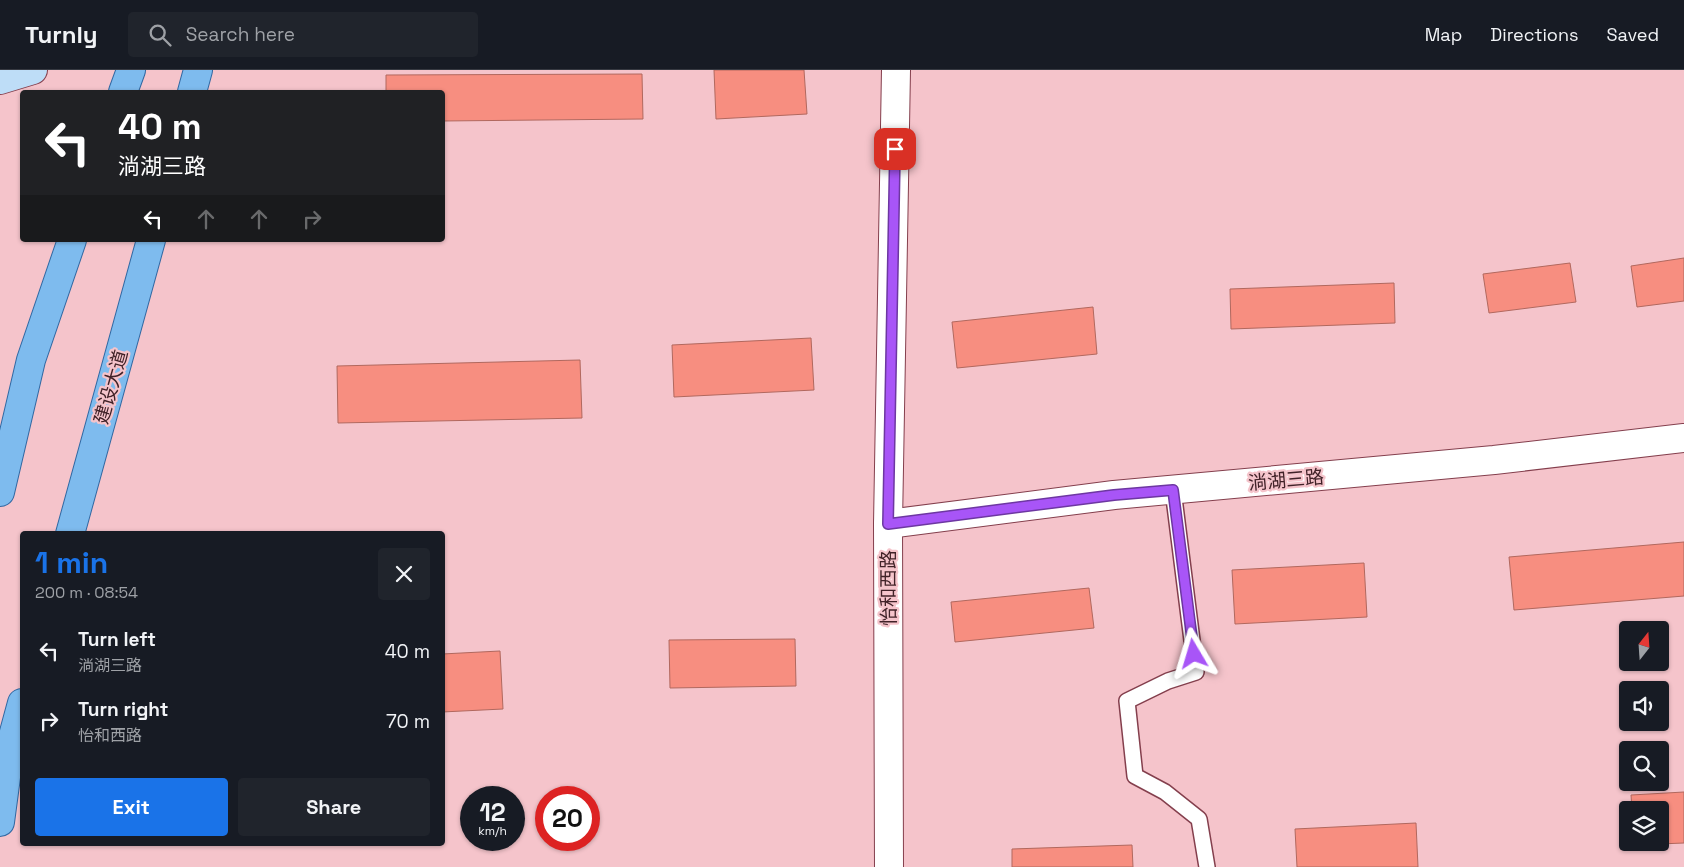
<!DOCTYPE html>
<html lang="en">
<head>
<meta charset="utf-8">
<style>
  body { margin:0; font-family:"Space Grotesk","Noto Sans SC",sans-serif; background:#20242c; color:#f1f3f6; height:100vh; display:flex; flex-direction:column; font-size:19px; white-space:nowrap }
  * { box-sizing:border-box; margin:0 }
  p { font-size:16px; color:#9ea1a6 }
  .icon { flex:none; width:28px; height:28px; fill:none; stroke:currentColor; stroke-width:2; stroke-linecap:round; stroke-linejoin:round }
  .map { position:relative; flex:1; overflow:hidden }
  .sheet { position:absolute; left:20px; top:461px; width:425px; height:315px; display:flex; flex-direction:column; background:#171b24; border-radius:5px; box-shadow:0 1px 4px #0004 }
  .sheet>* { flex:none }
  .banner { position:absolute; left:20px; top:20px; width:425px; height:152px; border-radius:5px; box-shadow:0 1px 4px #0004; background:#202124; color:#fff; overflow:hidden }
  .needle { width:32px; rotate:17deg }
  .fabs { position:absolute; left:1619px; top:551px; display:grid; gap:10px }
  .fabs a { display:grid; place-items:center; width:50px; height:50px; border-radius:5px; background:#171b24; box-shadow:0 1px 4px #0004; font-size:25px }
  .speed { position:absolute; left:460px; top:716px; display:flex; gap:10px; font-size:25px; font-weight:700; text-align:center }
  .speed>* { display:grid; place-content:center; width:65px; height:65px; border-radius:50%; background:#171b24; box-shadow:0 1px 4px #0004; line-height:1 }
  .speed small { font-size:12px; font-weight:400 }
  .speed .limit { border:8px solid #d22; background:#fff; color:#111 }
  .pin { position:absolute; display:grid; place-items:center; width:42px; height:42px; color:#fff; margin:-21px; border-radius:10px; box-shadow:0 2px 8px #0006 }
  .me { position:absolute; width:55px; margin:-28px; rotate:353deg; stroke-linejoin:round; filter:drop-shadow(0 0 4px #0008) }
  .turn { display:flex; align-items:center; gap:18px; height:105px; padding:0 15px; font-size:22px }
  .turn .icon { width:65px; height:65px; stroke-width:2.5 }
  .turn b { display:block; font-size:35px; line-height:42px }
  .lanes { display:flex; align-items:center; height:48px; padding:0 15px; background:#0003; justify-content:center; gap:25px; direction:ltr }
  .lanes .off { opacity:.35 }
  .round { display:grid; place-items:center; flex:none; width:52px; height:52px; border-radius:5px; background:#20242c }
  .overview { display:flex; align-items:center; justify-content:space-between; height:85px; padding:0 15px }
  h1 { font-size:30px; font-weight:800; line-height:38px; color:#1a73e8 }
  .button { display:flex; gap:10px; margin-top:auto; padding:10px 15px }
  .button a { flex:1; height:58px; border-radius:5px; background:#1a73e8; color:#fff; font-size:20px; font-weight:800; line-height:58px; text-align:center }
  .button a+a { background:#20242c; color:#f1f3f6 }
  ul { padding:0; list-style:none }
  li { display:flex; align-items:center; gap:15px; height:70px; padding:0 15px }
  li div { flex:1 }
  li b { display:block; font-size:19px }
  li em { font-style:normal }
  header { display:flex; align-items:center; gap:30px; box-sizing:border-box; height:70px; padding:0 25px; background:#171b24; border-bottom:1px solid #363941 }
  header strong { font-size:24px }
  nav { display:flex; gap:28px; margin-inline-start:auto; font-size:18px }
  .search { width:350px; height:45px; background:#20242c; display:flex; align-items:center; gap:12px; box-sizing:border-box; padding:0 18px; border-radius:5px; color:#9ea1a6; font-size:19px }
  .map>svg:first-child { display:block }
  .building { fill:#f78e80; stroke:#b1685e }
  .lines { fill:none; stroke-linecap:round; stroke-linejoin:round }
  .lane-casing { stroke:#843f4d; stroke-width:18 }
  .street-casing { stroke:#843f4d; stroke-width:30 }
  .secondary-casing { stroke:#843f4d; stroke-width:30 }
  .primary-casing { stroke:#3168a2; stroke-width:30 }
  .lane { stroke:#fff; stroke-width:15 }
  .street { stroke:#fff; stroke-width:28 }
  .secondary { stroke:#beddf7; stroke-width:28 }
  .primary { stroke:#7ebbee; stroke-width:28 }
  .route-casing { stroke:#6d37a1; stroke-width:12 }
  .route { stroke:#a855f7; stroke-width:9 }
  .labels { text-anchor:middle; dominant-baseline:central; stroke-width:4.5; stroke-linejoin:round; paint-order:stroke }
  .street-label { font-size:19px; fill:#412228; stroke:#f5c4cb }
</style>
</head>
<body>
<header>
<strong>Turnly</strong>
<div class="search"><svg class="icon" aria-label="search" viewBox="0 0 24 24"><circle cx="10" cy="10" r="6"/><path d="M15 15l6 6"/></svg>Search here</div>
<nav><a>Map</a><a>Directions</a><a>Saved</a></nav>
</header>
<div class="map">
<svg width="1684" height="797" viewBox="0 0 1684 797">
  <rect width="100%" height="100%" fill="#f5c4cb"/>
  <g class="building">
    <path d="M714,0h90l3,44 -91,5z"/>
    <path d="M642,4l1,45 -201,2v-29h-56v-17z"/>
    <path d="M1684,188v43l-47,6 -6,-41z"/>
    <path d="M1570,193l6,39 -87,11 -6,-39z"/>
    <path d="M1394,213l1,40 -164,6 -1,-40z"/>
    <path d="M1093,237l4,47 -140,14 -5,-46z"/>
    <path d="M811,268l3,52 -140,7 -2,-52z"/>
    <path d="M580,290l2,58 -244,5 -1,-57z"/>
    <path d="M1684,472v54l-170,14 -5,-53z"/>
    <path d="M1364,493l3,54 -132,7 -3,-54z"/>
    <path d="M1089,518l5,40 -139,14 -4,-40z"/>
    <path d="M795,569l1,47 -126,2 -1,-48z"/>
    <path d="M500,581l3,58 -61,3v-58z"/>
    <path d="M1684,722v51l-50,2v-3h26v-32h-28l-1,-15z"/>
    <path d="M1416,753l2,44h-121l-2,-38z"/>
    <path d="M1132,775l1,22h-121v-18z"/>
  </g>
  <g class="lines">
    <g class="lane-casing">
      <path id="lane" d="M1173,420l23,182 -28,9 -41,20 8,75 30,16 34,27 8,48"/>
    </g>
    <g class="street-casing">
      <g id="street">
        <path d="M888,454l226,-29 380,-35 190,-22"/>
        <path d="M889,797l-1,-343 8,-454"/>
      </g>
    </g>
    <g class="secondary-casing">
      <path id="secondary" d="M0,10l33,-10"/>
    </g>
    <g class="primary-casing">
      <g id="primary">
        <path d="M123,22l8,-22"/>
        <path d="M192,22l6,-22"/>
        <path d="M0,422l31,-132 41,-120"/>
        <path d="M70,464l81,-294"/>
        <path d="M0,752l10,-75 12,-44"/>
      </g>
    </g>
    <use href="#lane" class="lane"/>
    <use href="#street" class="street"/>
    <use href="#secondary" class="secondary"/>
    <use href="#primary" class="primary"/>
  </g>
  <g class="lines">
    <g class="route-casing">
      <path id="route" d="M895,79l-7,375 226,-29 59,-5 21,164"/>
    </g>
    <use href="#route" class="route"/>
  </g>
  <g class="labels">
    <g class="street-label">
      <text transform="translate(111 317) rotate(-74)">建设大道</text>
      <text transform="translate(1286 410) rotate(-5)">淌湖三路</text>
      <text transform="translate(888 518) rotate(-90)">怡和西路</text>
    </g>
  </g>
</svg>
<div class="fabs">
<a><svg class="needle" viewBox="-14 -14 28 28"><path d="M0-13l5 13h-10z" fill="#e53935"/><path d="M0 13l5-13h-10z" fill="#9ea1a6"/></svg></a>
<a><svg class="icon" aria-label="sound" viewBox="0 0 24 24"><path d="M4 9h4l5-4v14l-5-4H4zM17 9q2 3 0 6"/></svg></a>
<a><svg class="icon" aria-label="search" viewBox="0 0 24 24"><circle cx="10" cy="10" r="6"/><path d="M15 15l6 6"/></svg></a>
<a><svg class="icon" aria-label="layers" viewBox="0 0 24 24"><path d="M12 4l9 5-9 5-9-5zM3 14l9 5 9-5"/></svg></a>
</div>
<div class="speed"><div>12<small>km/h</small></div><div class="limit">20</div></div>
<div class="pin" style="left:895px;top:79px;background:#d93025"><svg class="icon" aria-label="arrive" viewBox="0 0 24 24"><path d="M6 21V4h12l-3 4 3 4H6"/></svg></div>
<svg class="me" style="left:1194px;top:584px" viewBox="-20 -20 40 40"><path d="M0-17L14 15 0 8-14 15z" fill="#a855f7" stroke="#fff" stroke-width="4"/></svg>
<div class="banner">
<div class="turn"><svg class="icon" aria-label="left" viewBox="0 0 24 24"><path d="M17 20v-9H6M10 6l-5 5 5 5"/></svg><div><b>40 m</b>淌湖三路</div></div>
<div class="lanes"><svg class="icon" aria-label="left" viewBox="0 0 24 24"><path d="M17 20v-9H6M10 6l-5 5 5 5"/></svg><svg class="icon off" aria-label="ahead" viewBox="0 0 24 24"><path d="M12 20V5M6 11l6-6 6 6"/></svg><svg class="icon off" aria-label="ahead" viewBox="0 0 24 24"><path d="M12 20V5M6 11l6-6 6 6"/></svg><svg class="icon off" aria-label="right" viewBox="0 0 24 24"><path d="M7 20v-9h11M14 6l5 5-5 5"/></svg></div>
</div>
<section class="sheet">
<div class="overview"><div><h1>1 min</h1><p>200 m · 08:54</p></div><a class="round"><svg class="icon" aria-label="close" viewBox="0 0 24 24"><path d="M6 6l12 12M18 6L6 18"/></svg></a></div>
<ul>
<li><svg class="icon" aria-label="left" viewBox="0 0 24 24"><path d="M17 20v-9H6M10 6l-5 5 5 5"/></svg><div><b>Turn left</b><p>淌湖三路</p></div><em>40 m</em></li>
<li><svg class="icon" aria-label="right" viewBox="0 0 24 24"><path d="M7 20v-9h11M14 6l5 5-5 5"/></svg><div><b>Turn right</b><p>怡和西路</p></div><em>70 m</em></li>
</ul>
<div class="button"><a>Exit</a><a>Share</a></div>
</section>
</div>
</body>
</html>
